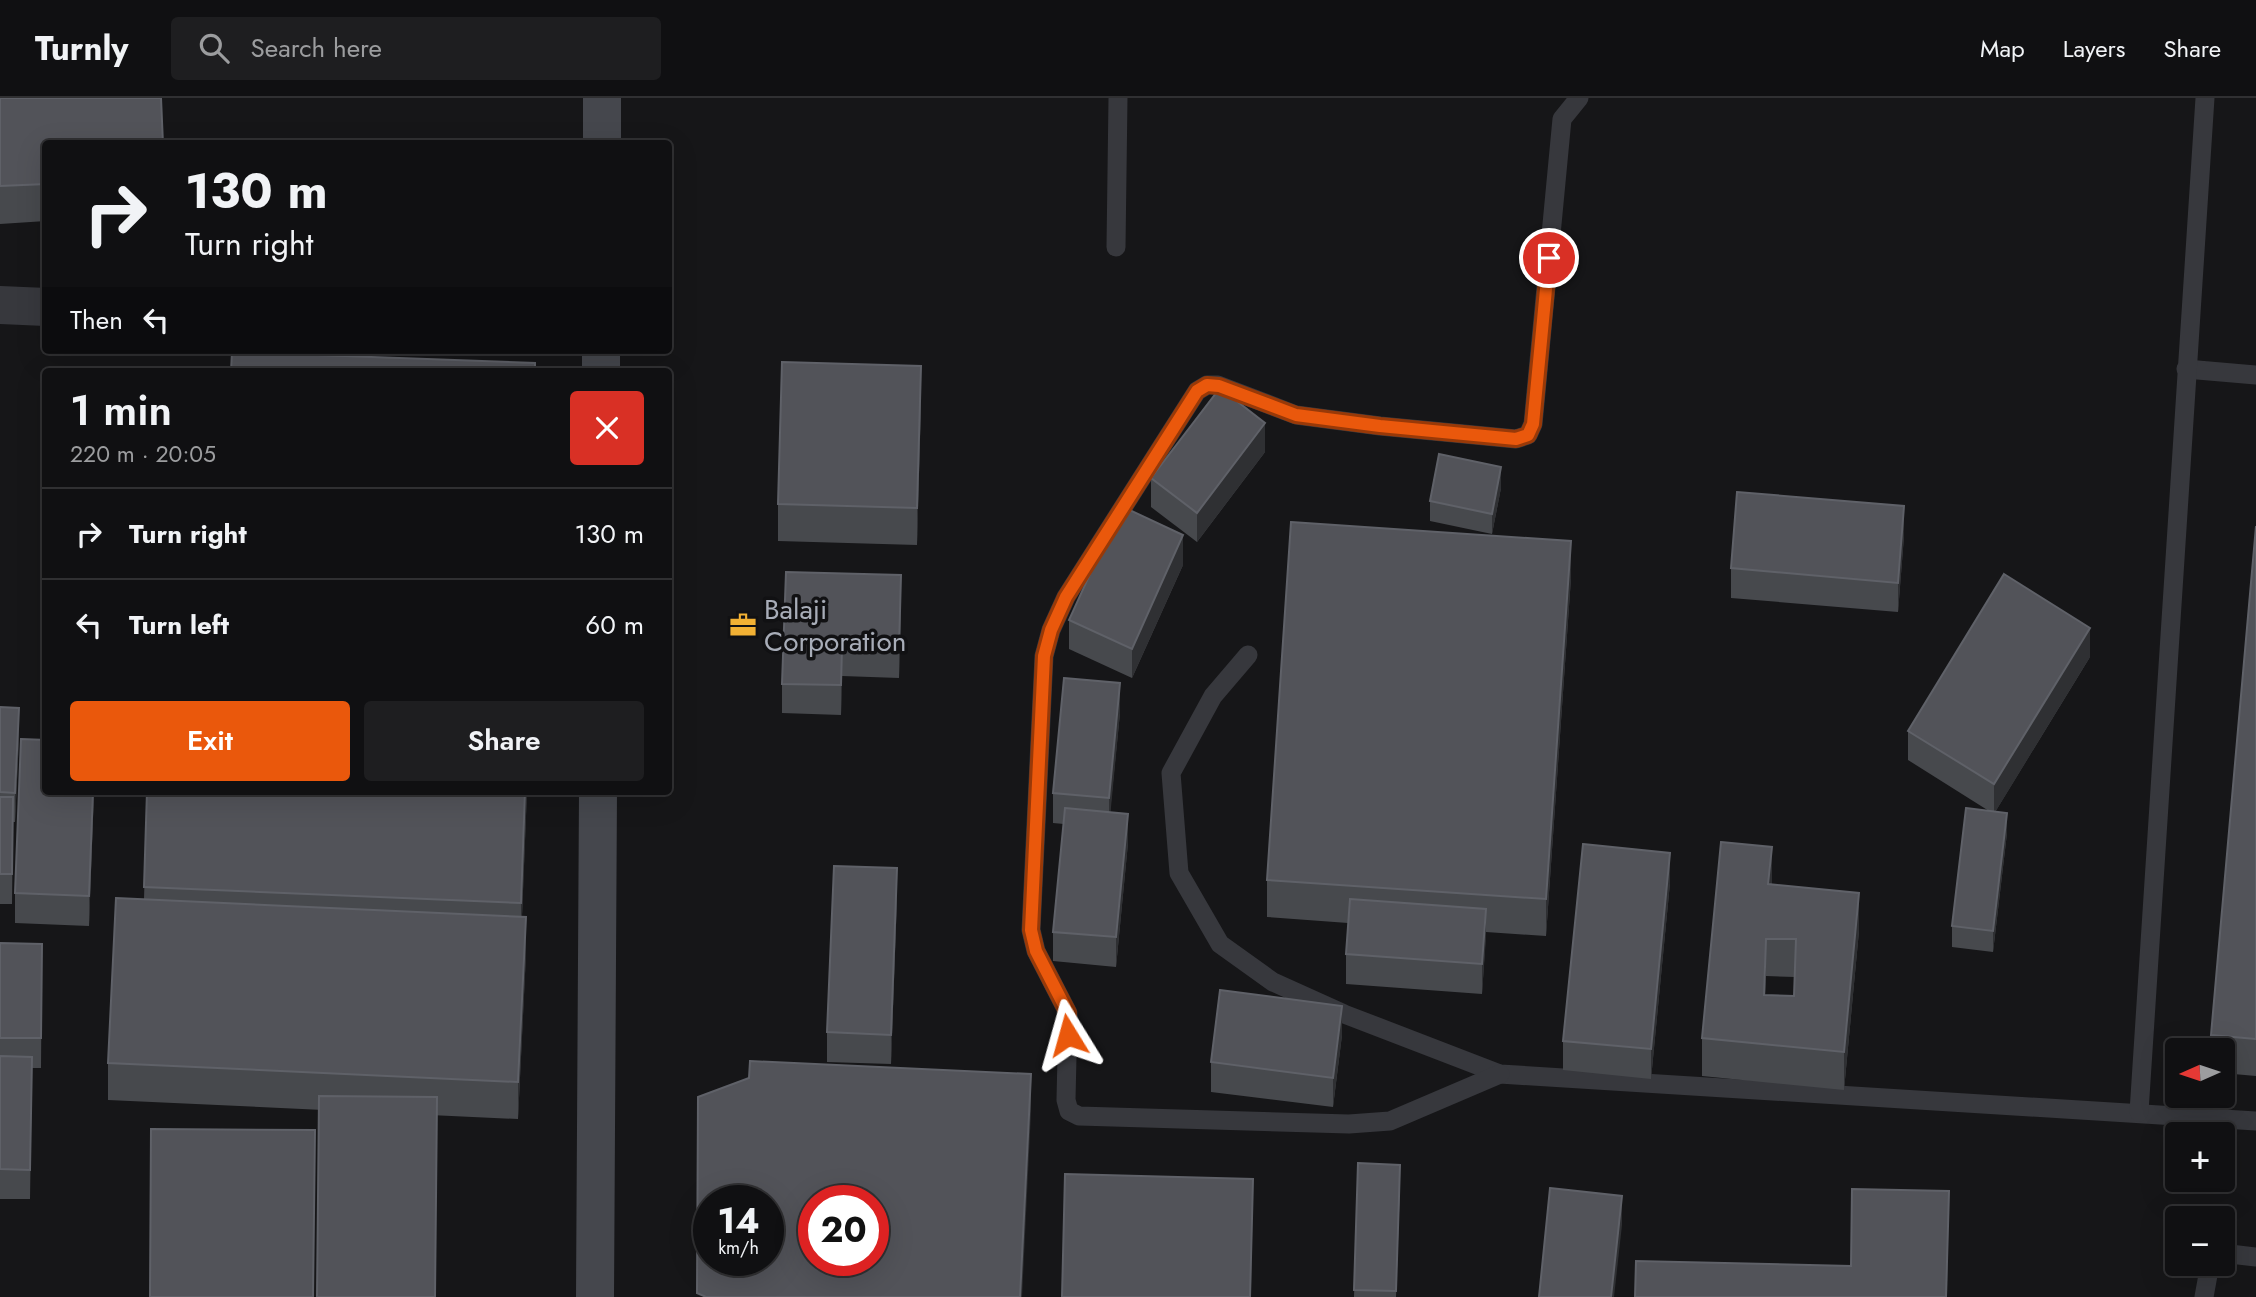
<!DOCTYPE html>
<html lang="en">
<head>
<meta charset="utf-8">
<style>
  body { margin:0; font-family:Jost,sans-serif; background:#1e1e20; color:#f1f3f6; height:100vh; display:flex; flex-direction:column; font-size:26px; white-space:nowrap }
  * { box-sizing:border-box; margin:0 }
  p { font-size:23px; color:#9c9d9f }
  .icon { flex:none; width:38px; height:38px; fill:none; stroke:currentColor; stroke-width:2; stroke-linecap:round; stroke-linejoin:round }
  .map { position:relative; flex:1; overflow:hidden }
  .sheet { position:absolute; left:42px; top:270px; width:630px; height:427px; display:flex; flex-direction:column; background:#101012; border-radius:7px; box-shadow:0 7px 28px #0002,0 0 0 2px #303032 }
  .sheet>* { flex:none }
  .guide { position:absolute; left:42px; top:42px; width:630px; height:214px; border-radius:7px; box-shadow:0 7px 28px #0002,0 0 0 2px #303032; background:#101012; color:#f1f3f6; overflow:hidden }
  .needle { width:46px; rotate:267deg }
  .controls { position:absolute; left:2165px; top:940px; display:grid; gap:14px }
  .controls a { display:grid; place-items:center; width:70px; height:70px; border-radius:7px; background:#101012; box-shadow:0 7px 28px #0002,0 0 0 2px #303032; font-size:35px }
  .speed { position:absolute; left:693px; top:1087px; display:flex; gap:14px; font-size:35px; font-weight:700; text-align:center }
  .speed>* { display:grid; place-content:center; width:91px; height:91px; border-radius:50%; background:#101012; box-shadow:0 7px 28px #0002,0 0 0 2px #303032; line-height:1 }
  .speed small { font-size:18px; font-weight:400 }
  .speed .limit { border:10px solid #d22; background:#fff; color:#111 }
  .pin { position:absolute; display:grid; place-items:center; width:60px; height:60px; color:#fff; margin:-30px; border:4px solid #fff; border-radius:50%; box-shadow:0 2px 7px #0007 }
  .me { position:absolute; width:77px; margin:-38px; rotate:352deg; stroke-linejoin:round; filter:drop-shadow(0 0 5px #0008) }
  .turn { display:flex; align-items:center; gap:24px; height:147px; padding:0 28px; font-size:32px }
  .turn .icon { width:91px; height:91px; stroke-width:2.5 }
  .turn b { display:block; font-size:49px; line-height:60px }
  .then { display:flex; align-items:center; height:66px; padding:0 28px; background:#0003; gap:14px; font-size:26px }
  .round { display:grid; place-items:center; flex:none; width:74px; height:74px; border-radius:7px; background:#1e1e20 }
  .head { display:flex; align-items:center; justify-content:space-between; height:119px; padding:0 28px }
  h1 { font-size:42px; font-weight:600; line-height:52px }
  .primary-button { display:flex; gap:14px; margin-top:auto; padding:14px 28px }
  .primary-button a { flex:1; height:80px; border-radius:7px; background:#ea580c; color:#fff; font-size:28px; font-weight:600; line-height:80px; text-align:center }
  .primary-button a+a { background:#1e1e20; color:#f1f3f6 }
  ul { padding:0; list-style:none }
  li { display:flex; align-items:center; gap:21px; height:91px; padding:0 28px; border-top:2px solid #303032 }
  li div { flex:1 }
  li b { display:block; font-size:26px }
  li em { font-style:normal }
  header { display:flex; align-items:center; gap:42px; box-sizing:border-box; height:98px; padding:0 35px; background:#101012; border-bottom:2px solid #303032 }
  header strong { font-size:33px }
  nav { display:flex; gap:38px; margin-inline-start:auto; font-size:24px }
  .search { width:490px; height:63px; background:#1e1e20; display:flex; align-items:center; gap:18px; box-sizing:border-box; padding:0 24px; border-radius:7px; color:#9c9d9f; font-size:26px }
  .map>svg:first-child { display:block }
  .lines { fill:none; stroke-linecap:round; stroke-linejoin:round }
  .lane { stroke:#37383d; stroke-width:19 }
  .street { stroke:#37383d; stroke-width:38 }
  .secondary { stroke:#45474d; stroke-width:38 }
  .wall { fill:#47494d; fill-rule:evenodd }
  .shaded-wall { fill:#2f3033 }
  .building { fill:#525359; stroke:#5f6168; stroke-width:2; fill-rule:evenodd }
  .route-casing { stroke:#983908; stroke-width:18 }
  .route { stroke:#ea580c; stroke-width:12 }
  .labels { text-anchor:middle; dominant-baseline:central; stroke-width:7; stroke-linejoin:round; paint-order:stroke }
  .poi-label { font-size:28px; fill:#a8adb8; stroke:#111113; text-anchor:start }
</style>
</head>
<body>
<header>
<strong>Turnly</strong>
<div class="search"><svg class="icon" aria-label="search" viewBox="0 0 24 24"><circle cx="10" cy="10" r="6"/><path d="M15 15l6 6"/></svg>Search here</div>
<nav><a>Map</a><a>Layers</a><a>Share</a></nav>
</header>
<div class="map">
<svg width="2256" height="1199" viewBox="0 0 2256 1199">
  <rect width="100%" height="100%" fill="#161618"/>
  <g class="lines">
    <g class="lane">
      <path d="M1116,149l2,-149"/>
      <path d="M2186,271l70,6"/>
      <path d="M1248,557l-35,41 -42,77 8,100 41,71 53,38 71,32 156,60 756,47"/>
      <path d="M1500,976l-110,47 -41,3 -270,-8 -10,-5 -3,-11 2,-87 -32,-62 -5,-21 13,-274 7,-26 15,-33 131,-206 10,-6h11l78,30 84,11 136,13 12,-4 5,-11 29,-305 17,-21"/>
      <path d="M2139,1014l66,-1014"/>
      <path d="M2222,1157l8,-1 26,3"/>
      <path d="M2204,1199l6,-33"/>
    </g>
    <path class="street" d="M0,207l46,2"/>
    <g class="secondary">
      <path d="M602,46v-46"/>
      <path d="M601,273v-21"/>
      <path d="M595,1199l3,-506"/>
    </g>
  </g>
  <g class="wall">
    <path d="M0,0l46,46v77l-46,3z"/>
    <path d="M921,306l-4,141 -139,-4v-37z"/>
    <path d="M1265,354l-68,90 -46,-35v-29z"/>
    <path d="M1501,390l-9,46 -62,-13v-20z"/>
    <path d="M2256,428v550l-34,-3v-23h-11v-15z"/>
    <path d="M1904,438l-6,76 -167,-14v-30z"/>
    <path d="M1183,467l-51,113 -63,-29v-29z"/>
    <path d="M1571,480l-25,358 -60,-4 -4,62 -136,-10v-30l2,-31 -81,-6v-37z"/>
    <path d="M901,507l-2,73 -57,-2 -1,39 -59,-2v-29z"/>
    <path d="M2090,559l-95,155 12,21 -14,119 -41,-5v-21l37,-115 -81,-51v-29z"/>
    <path d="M0,609l19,31 -4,84h-2l-1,82h-12z"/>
    <path d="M1120,615l-10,99 18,31 -12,124 -63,-6v-29l11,-108 -11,-1v-30z"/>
    <path d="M94,693l-5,135 -74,-3v-30z"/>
    <path d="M147,693h380l-5,125 4,38 -8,165 -410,-19v-37l36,-164z"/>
    <path d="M1670,785l-19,196 -88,-9v-29z"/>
    <path d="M1772,787l87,46 -15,159 -142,-14v-38zM1766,878l29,1 -1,19 -29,-1z"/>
    <path d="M897,800l-6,166 -64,-2v-30z"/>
    <path d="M0,845l42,1 -1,124h-9l-2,131h-30z"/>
    <path d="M1342,937l-9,72 -122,-15v-30z"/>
    <path d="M1358,1065l42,22 -4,112h-42z"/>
  </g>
  <g class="shaded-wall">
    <path d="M921,268v38l-4,141v-37z"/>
    <path d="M1265,325v29l-68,90v-29z"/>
    <path d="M1501,369v21l-9,46v-20z"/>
    <path d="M1904,408v30l-6,76v-29z"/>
    <path d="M1183,437v30l-51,113v-29z"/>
    <path d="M1571,443v37l-25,358v-37z"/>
    <path d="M901,477v30l-2,73v-30z"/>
    <path d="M2090,530v29l-96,157v-30z"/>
    <path d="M842,549v29l-1,39v-30z"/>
    <path d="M1120,585v30l-11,115v-30z"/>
    <path d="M19,610v30l-4,84v-29z"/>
    <path d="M93,693h1l-5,135v-30z"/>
    <path d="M525,693h2l-6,150v-38z"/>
    <path d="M2007,715v20l-14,119v-21z"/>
    <path d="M1128,716v29l-12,124v-30z"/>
    <path d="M1772,749v38l-4,-1z"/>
    <path d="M1670,755v30l-19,196v-30z"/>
    <path d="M897,770v30l-6,166v-29z"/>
    <path d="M1859,795v38l-15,159v-38z"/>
    <path d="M1486,811v29l-4,56v-30z"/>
    <path d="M526,819v37l-8,165v-37z"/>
    <path d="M1766,841v37l-2,57v-38z"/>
    <path d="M1342,908v29l-9,72v-29z"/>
    <path d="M1031,976v38l-9,185h-2z"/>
    <path d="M1400,1067v20l-4,112z"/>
    <path d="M1253,1081l-2,118h-1z"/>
    <path d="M1949,1093l-2,106h-1z"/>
    <path d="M1622,1098v29l-8,72h-3z"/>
  </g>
  <g class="building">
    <path d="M0,0h161l2,46h-117v40l-46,2z"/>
    <path d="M232,254l303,11v8h-304z"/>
    <path d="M782,264l139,4 -4,142 -139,-4z"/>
    <path d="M1220,290l45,35 -68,90 -46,-35z"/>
    <path d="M1439,356l62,13 -9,47 -62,-13z"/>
    <path d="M1737,394l167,14 -6,77 -167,-15z"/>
    <path d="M1121,408l62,29 -51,114 -63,-29z"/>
    <path d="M1291,424l280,19 -25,358 -279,-19z"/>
    <path d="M2256,428v513l-45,-4z"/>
    <path d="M786,474l115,3 -2,73 -57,-1 -1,38 -59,-1z"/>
    <path d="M2004,476l86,54 -96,156 -86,-53z"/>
    <path d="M1064,580l56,5 -11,115 -56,-5z"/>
    <path d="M0,609l19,1 -4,85 -15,-1z"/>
    <path d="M21,641l25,1v51h47l-4,105 -74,-3z"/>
    <path d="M147,693h378l-4,112 -377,-16z"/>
    <path d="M0,699h13l-1,77h-12z"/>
    <path d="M1065,710l63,6 -12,123 -63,-5z"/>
    <path d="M1966,710l41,5 -14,118 -41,-5z"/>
    <path d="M1721,744l51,5 -4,37 91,9 -15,159 -142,-14zM1766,841h30l-2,57 -30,-1z"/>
    <path d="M1583,746l87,9 -19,196 -88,-8z"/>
    <path d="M834,768l63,2 -6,167 -64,-3z"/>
    <path d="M116,800l410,19 -8,165 -410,-19z"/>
    <path d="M1350,801l136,10 -4,55 -136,-10z"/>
    <path d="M0,845l42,1 -1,94h-41z"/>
    <path d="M1220,892l122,16 -9,72 -122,-16z"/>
    <path d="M0,958l32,1 -2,113 -30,-1z"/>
    <path d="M750,963l281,13 -11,223h-314l-9,-4 1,-196 51,-19zM709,1102h59v60h-59zM814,1102h59v60h-59z"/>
    <path d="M319,998l118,1 -2,200h-118z"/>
    <path d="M151,1031l164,1 -2,167h-163z"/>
    <path d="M1358,1065l42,2 -4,126 -42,-1z"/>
    <path d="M1065,1076l188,5 -3,118h-188z"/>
    <path d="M1550,1090l72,8 -11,101h-72z"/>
    <path d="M1852,1091l97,2 -3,106h-311l1,-36 215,5z"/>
  </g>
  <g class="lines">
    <g class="route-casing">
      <path id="route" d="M1068,937v-22l-32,-62 -5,-21 13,-274 7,-26 15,-33 131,-206 10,-6 12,1 77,29 84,11 136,13 12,-4 5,-11 16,-166"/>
    </g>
    <use href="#route" class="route"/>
  </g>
  <defs>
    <g id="office-bare" transform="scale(2.1)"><path d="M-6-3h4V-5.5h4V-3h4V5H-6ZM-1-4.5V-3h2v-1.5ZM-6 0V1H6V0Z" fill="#f2b134" stroke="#111113" stroke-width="2.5" paint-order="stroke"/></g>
  </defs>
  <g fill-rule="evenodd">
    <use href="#office-bare" x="743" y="527"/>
  </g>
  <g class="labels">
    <g class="poi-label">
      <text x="764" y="511">Balaji<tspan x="764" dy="32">Corporation</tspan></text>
    </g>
  </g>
</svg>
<div class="controls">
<a><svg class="needle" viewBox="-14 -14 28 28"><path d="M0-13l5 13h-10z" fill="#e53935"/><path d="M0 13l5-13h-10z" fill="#9c9d9f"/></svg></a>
<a>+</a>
<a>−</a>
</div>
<div class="speed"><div>14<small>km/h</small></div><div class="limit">20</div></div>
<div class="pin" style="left:1549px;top:160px;background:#d93025"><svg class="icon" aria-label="arrive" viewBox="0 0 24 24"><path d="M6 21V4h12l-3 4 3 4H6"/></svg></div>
<svg class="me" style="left:1068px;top:937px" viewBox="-20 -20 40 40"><path d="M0-17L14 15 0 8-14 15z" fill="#ea580c" stroke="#fff" stroke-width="4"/></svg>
<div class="guide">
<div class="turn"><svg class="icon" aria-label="right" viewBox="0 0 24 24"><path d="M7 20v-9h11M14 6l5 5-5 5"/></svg><div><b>130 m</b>Turn right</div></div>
<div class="then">Then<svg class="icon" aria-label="left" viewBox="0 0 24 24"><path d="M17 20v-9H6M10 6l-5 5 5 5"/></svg></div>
</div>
<section class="sheet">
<div class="head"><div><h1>1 min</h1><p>220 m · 20:05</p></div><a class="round" style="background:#d93025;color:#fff"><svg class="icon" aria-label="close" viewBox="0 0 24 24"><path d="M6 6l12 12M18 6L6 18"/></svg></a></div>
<ul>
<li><svg class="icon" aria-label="right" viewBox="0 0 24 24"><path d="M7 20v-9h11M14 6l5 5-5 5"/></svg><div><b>Turn right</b></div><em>130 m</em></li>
<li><svg class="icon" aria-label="left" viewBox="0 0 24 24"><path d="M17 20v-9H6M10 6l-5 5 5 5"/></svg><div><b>Turn left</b></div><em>60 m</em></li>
</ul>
<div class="primary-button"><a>Exit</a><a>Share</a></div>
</section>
</div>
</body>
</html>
